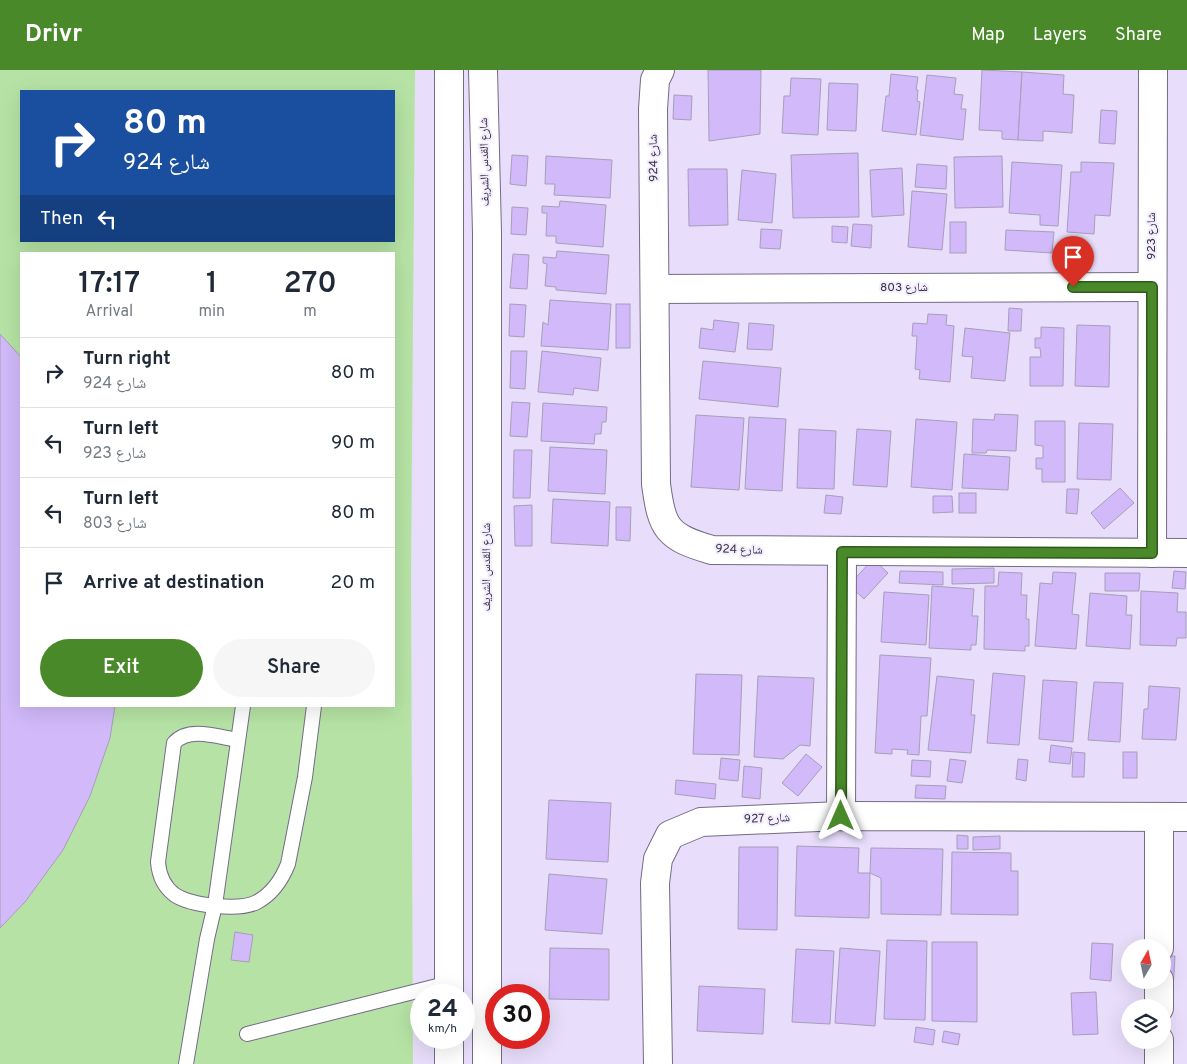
<!DOCTYPE html>
<html lang="en">
<head>
<meta charset="utf-8">
<style>
  body { margin:0; font-family:Overpass,"Noto Naskh Arabic",sans-serif; background:#f6f6f7; color:#1f2937; height:100vh; display:flex; flex-direction:column; font-size:19px; white-space:nowrap }
  * { box-sizing:border-box; margin:0 }
  p { font-size:16px; color:#747a83 }
  .icon { flex:none; width:28px; height:28px; fill:none; stroke:currentColor; stroke-width:2; stroke-linecap:round; stroke-linejoin:round }
  .map { position:relative; flex:1; overflow:hidden }
  .side { position:absolute; left:20px; top:182px; width:375px; height:455px; display:flex; flex-direction:column; background:#fff; border-radius:0px; box-shadow:0 5px 20px #0002 }
  .side>* { flex:none }
  .guide { position:absolute; left:20px; top:20px; width:375px; height:152px; border-radius:0px; box-shadow:0 5px 20px #0002; background:#1a4fa0; color:#fff; overflow:hidden }
  .needle { width:32px; rotate:9deg }
  .tools { position:absolute; left:1121px; top:869px; display:grid; gap:10px }
  .tools a { display:grid; place-items:center; width:50px; height:50px; border-radius:50%; background:#fff; box-shadow:0 5px 20px #0002; font-size:25px }
  .speed { position:absolute; left:410px; top:914px; display:flex; gap:10px; font-size:25px; font-weight:700; text-align:center }
  .speed>* { display:grid; place-content:center; width:65px; height:65px; border-radius:50%; background:#fff; box-shadow:0 5px 20px #0002; line-height:1 }
  .speed small { font-size:12px; font-weight:400 }
  .speed .limit { border:8px solid #d22; background:#fff; color:#111 }
  .pin { position:absolute; display:grid; place-items:center; width:42px; height:42px; color:#fff; margin:-51px -21px; border-radius:50% 50% 50% 0; rotate:-45deg; box-shadow:0 0 5px #0007 }
  .pin .icon { rotate:45deg }
  .me { position:absolute; width:55px; margin:-28px; rotate:0deg; stroke-linejoin:round; filter:drop-shadow(0 0 4px #0008) }
  .turn { display:flex; align-items:center; gap:18px; height:105px; padding:0 20px; font-size:22px }
  .turn .icon { width:65px; height:65px; stroke-width:2.5 }
  .turn b { display:block; font-size:35px; line-height:42px }
  .then { display:flex; align-items:center; height:48px; padding:0 20px; background:#0003; gap:10px; font-size:19px }
  .eta { display:flex; justify-content:space-evenly; align-items:center; height:85px; text-align:center }
  .eta b { font-size:30px; font-weight:600; line-height:35px }
  .primary-button { display:flex; gap:10px; margin-top:auto; padding:10px 20px }
  .primary-button a { flex:1; height:58px; border-radius:30px; background:#49892a; color:#fff; font-size:20px; font-weight:600; line-height:58px; text-align:center }
  .primary-button a+a { background:#f6f6f7; color:#1f2937 }
  ul { padding:0; list-style:none }
  li { display:flex; align-items:center; gap:15px; height:70px; padding:0 20px; border-top:1px solid #e0e1e3 }
  li div { flex:1 }
  li b { display:block; font-size:19px }
  li em { font-style:normal }
  header { display:flex; align-items:center; gap:30px; box-sizing:border-box; height:70px; padding:0 25px; background:#49892a; color:#fff }
  header strong { font-size:24px }
  nav { display:flex; gap:28px; margin-inline-start:auto; font-size:18px }
  .map>svg:first-child { display:block }
  .green { fill:#b6e3a5; fill-rule:evenodd }
  .building { fill:#d1b9fa; stroke:#a79eb9 }
  .lines { fill:none; stroke-linecap:round; stroke-linejoin:round }
  .service-casing { stroke:#746b85; stroke-width:16 }
  .minor-casing { stroke:#746b85; stroke-width:30 }
  .tertiary-casing { stroke:#746b85; stroke-width:30 }
  .service { stroke:#fff; stroke-width:14 }
  .minor { stroke:#fff; stroke-width:28 }
  .tertiary { stroke:#fff; stroke-width:28 }
  .route-casing { stroke:#2f591b; stroke-width:12 }
  .route { stroke:#49892a; stroke-width:9 }
  .labels { text-anchor:middle; dominant-baseline:central; stroke-width:4; stroke-linejoin:round; paint-order:stroke }
  .street-label { font-size:12px; fill:#36323e; stroke:#f3edff }
</style>
</head>
<body>
<header>
<strong>Drivr</strong>
<nav><a>Map</a><a>Layers</a><a>Share</a></nav>
</header>
<div class="map">
<svg width="1187" height="994" viewBox="0 0 1187 994">
  <rect width="100%" height="100%" fill="#e8defb"/>
  <path class="green" d="M0,0h415l-4,507 2,487h-413zM21,21h373v150h-373zM21,184h373v452h-373z"/>
  <g class="building">
    <path d="M708,0h53l-1,64 -51,7z"/>
    <path d="M982,0l40,2 -4,68 -16,-1v-8l-23,-1z"/>
    <path d="M1022,2l42,3 -1,19 11,1 -2,38 -29,-2v10l-25,-1z"/>
    <path d="M891,4l27,3 -2,13h2l-1,11 3,1 -4,33 -34,-4 4,-35h3z"/>
    <path d="M927,5l29,3 -2,16 9,1 -2,14h5l-3,31 -43,-5z"/>
    <path d="M791,8l30,1 -3,56 -36,-2 2,-37h6z"/>
    <path d="M829,13l29,1 -2,47 -29,-1z"/>
    <path d="M674,25l18,1 -1,24 -18,-1z"/>
    <path d="M1101,40l16,1 -2,33 -16,-1z"/>
    <path d="M858,83l1,64 -66,1 -2,-63z"/>
    <path d="M512,85l16,1 -2,30 -16,-2z"/>
    <path d="M546,86l66,4 -2,38 -56,-3 1,-11h-10z"/>
    <path d="M1002,86l1,51 -48,1 -1,-51z"/>
    <path d="M1012,92l50,3 -4,61 -18,-1v-10l-31,-2z"/>
    <path d="M1081,92l33,1 -4,53 -15,-1 -1,19 -27,-2 4,-60h10z"/>
    <path d="M917,94l30,2 -1,23 -31,-2z"/>
    <path d="M902,98l2,47 -32,2 -2,-47z"/>
    <path d="M688,99h39l1,56 -39,1z"/>
    <path d="M742,100l34,4 -4,49 -34,-3z"/>
    <path d="M912,121l35,3 -5,56 -34,-3z"/>
    <path d="M560,131l46,4 -3,42 -47,-4v-7h-10l1,-23h-5v-7l17,1z"/>
    <path d="M512,137l16,1 -2,27 -15,-1z"/>
    <rect x="950" y="152" width="16" height="31"/>
    <path d="M853,154l19,1 -1,23 -20,-2z"/>
    <path d="M832,156l16,1 -1,16 -15,-1z"/>
    <path d="M761,159l21,1 -2,19 -20,-1z"/>
    <path d="M1006,160l48,2 -2,21 -47,-3z"/>
    <path d="M557,181l52,4 -3,39 -50,-4v-3l-11,-1 2,-22 -4,-1v-6l13,1z"/>
    <path d="M513,184l16,1 -2,34 -17,-1z"/>
    <path d="M550,230l61,4 -3,46 -67,-4 2,-24 5,3z"/>
    <path d="M510,234l16,1 -2,32 -15,-1z"/>
    <rect x="616" y="234" width="14" height="44"/>
    <path d="M1009,238l13,1 -1,22h-13z"/>
    <path d="M928,244l19,1 -1,10 8,1 -4,56 -31,-3 1,-9 -5,-1 2,-33h-5l1,-13 14,1z"/>
    <path d="M714,250l25,3 -4,29 -36,-4 2,-20 12,2z"/>
    <path d="M749,253l25,2 -2,25 -25,-1z"/>
    <path d="M1077,255l33,1 -1,61 -34,-1z"/>
    <path d="M1041,257l23,1 -1,58h-33v-29h11l-1,-9h-5v-10h6z"/>
    <path d="M965,258l45,5 -5,48 -34,-3 2,-21 -11,-1z"/>
    <path d="M0,264l21,23v349h94l-5,32 -20,58 -27,54 -38,52 -25,26z"/>
    <path d="M511,281h16l-2,38 -15,-1z"/>
    <path d="M542,281l59,7 -3,33 -24,-3 -1,7 -35,-3z"/>
    <path d="M703,291l78,7 -3,39 -79,-8z"/>
    <path d="M512,332l18,1 -3,34 -17,-1z"/>
    <path d="M543,333l64,4 -1,15h-4l-1,12h-6l-1,10 -53,-3z"/>
    <path d="M995,344l23,1 -2,36 -29,-1 -1,3h-14l1,-34 21,1z"/>
    <path d="M696,345l48,3 -5,72 -48,-3z"/>
    <path d="M749,347l37,2 -4,72 -37,-2z"/>
    <path d="M916,349l41,3 -5,68 -41,-3z"/>
    <path d="M1035,351h30v61h-23v-13h-6v-11h7v-12l-8,-1z"/>
    <path d="M1079,353l34,1 -2,56 -34,-1z"/>
    <path d="M799,359l37,2 -2,58 -37,-1z"/>
    <path d="M857,359l34,2 -4,56 -34,-2z"/>
    <path d="M550,377l57,3 -2,44 -57,-3z"/>
    <path d="M514,380h18l-2,48h-17z"/>
    <path d="M964,384l46,3 -2,33 -46,-2z"/>
    <path d="M1120,418l14,15 -30,26 -13,-16z"/>
    <path d="M1067,419h12l-2,25 -11,-1z"/>
    <rect x="959" y="423" width="17" height="20"/>
    <path d="M826,425l17,2 -2,17 -17,-1z"/>
    <path d="M933,426h19l1,16 -20,1z"/>
    <path d="M553,429l57,3 -2,44 -57,-3z"/>
    <path d="M532,435v41h-17l-1,-40z"/>
    <path d="M616,437h15l-1,34 -14,-1z"/>
    <path d="M873,489l15,14 -24,26 -15,-14z"/>
    <path d="M994,498v15l-42,1v-15z"/>
    <path d="M900,501l43,1v13l-44,-2z"/>
    <path d="M1174,501l12,1 -1,17 -13,-1z"/>
    <path d="M999,502l23,1 -1,22h6l-1,24h3v27h-4v5l-41,-2 1,-63h13z"/>
    <path d="M1053,502l23,1 -4,41 7,1 -3,34 -41,-3 5,-63 12,1z"/>
    <path d="M1105,503h35l-1,18h-34z"/>
    <path d="M932,516l42,3 -2,27h6l-2,29h-5v5l-42,-2z"/>
    <path d="M1141,521l37,2 -1,19h9v26h-9l-1,8 -36,-1z"/>
    <path d="M884,522l45,3 -3,50 -45,-3z"/>
    <path d="M1090,523l37,3 -1,19h6l-2,34 -44,-3z"/>
    <path d="M880,585l51,3 -4,58h-6l-2,39 -12,-1 1,-4 -16,-1v5l-17,-1z"/>
    <path d="M993,603l32,3 -6,69 -32,-2z"/>
    <path d="M696,604l46,1 -3,80 -46,-1z"/>
    <path d="M758,606l56,2 -4,68 -10,-1 -17,14 -29,-2z"/>
    <path d="M937,606l37,4 -3,35h4l-4,38 -43,-3z"/>
    <path d="M1043,610l34,2 -4,60 -34,-3z"/>
    <path d="M1094,612l29,1 -3,59 -32,-2z"/>
    <path d="M1149,616l31,2 -4,52 -34,-1 2,-30h4z"/>
    <path d="M1051,675l21,3 -2,16 -21,-2z"/>
    <path d="M1073,682l12,1 -1,24h-12z"/>
    <rect x="1123" y="682" width="14" height="26"/>
    <path d="M806,684l16,13 -24,29 -16,-13z"/>
    <path d="M721,688l19,2 -2,21 -19,-2z"/>
    <path d="M950,689l16,2 -4,22 -15,-2z"/>
    <path d="M1018,689l10,1 -2,21 -10,-2z"/>
    <path d="M912,690l19,1 -1,16 -19,-1z"/>
    <path d="M744,696l18,2 -2,31 -18,-2z"/>
    <path d="M676,710l40,4 -1,15 -40,-5z"/>
    <path d="M916,715l30,1 -1,13 -30,-1z"/>
    <path d="M549,730l62,3 -3,59 -62,-3z"/>
    <path d="M957,765l11,1v13h-11z"/>
    <path d="M1000,766v13l-27,1v-13z"/>
    <path d="M797,776l62,2 -1,25h12l-1,45 -74,-2z"/>
    <path d="M739,777h39l-1,83 -39,-1z"/>
    <path d="M871,778l72,1 -2,66 -60,-1v-36l-11,-5z"/>
    <path d="M952,782l59,1v18h7v44l-67,-1z"/>
    <path d="M549,804l58,5 -5,55 -57,-4z"/>
    <path d="M235,862l18,3 -4,27 -18,-2z"/>
    <path d="M887,870l40,1 -2,79 -41,-1z"/>
    <path d="M932,872h45v80l-45,-1z"/>
    <path d="M1092,873l21,1 -2,37 -21,-2z"/>
    <path d="M550,878l59,1v51l-60,-1z"/>
    <path d="M840,878l40,3 -5,75 -40,-3z"/>
    <path d="M796,879l38,2 -4,73 -38,-2z"/>
    <path d="M1162,886h13l-2,34 -13,-1 2,-9z"/>
    <path d="M699,916l66,3 -2,45 -66,-3z"/>
    <path d="M1096,922l2,42 -25,1 -2,-42z"/>
    <path d="M916,957l19,3 -2,15 -19,-3z"/>
    <path d="M944,961l16,3 -2,11 -16,-3z"/>
  </g>
  <g class="lines">
    <g class="service-casing">
      <g id="service">
        <path d="M238,670c-20,-3 -49,-14 -64,3l-16,119c1,13 6,25 17,33 17,11 65,16 82,7 15,-8 25,-23 31,-38l17,-87 9,-71"/>
        <path d="M247,964l202,-51"/>
        <path d="M186,994l21,-125 8,-34 28,-199"/>
      </g>
    </g>
    <g class="minor-casing">
      <g id="minor">
        <path d="M660,0l-5,10 -2,29 3,375c6,45 11,53 56,66l475,3"/>
        <path d="M656,219l496,-2"/>
        <path d="M1152,483l1,-483"/>
        <path d="M841,746l1,-264"/>
        <path d="M1159,747v131"/>
        <path d="M1159,910v28"/>
        <path d="M1159,970v24"/>
        <path d="M658,994l-3,-181 3,-24 12,-24 31,-13 140,-6 346,1"/>
      </g>
    </g>
    <g class="tertiary-casing">
      <g id="tertiary">
        <path d="M483,0l4,163v831"/>
        <path d="M449,925v-925"/>
        <path d="M449,968v26"/>
      </g>
    </g>
    <use href="#service" class="service"/>
    <use href="#minor" class="minor"/>
    <use href="#tertiary" class="tertiary"/>
  </g>
  <g class="lines">
    <g class="route-casing">
      <path id="route" d="M841,746l1,-264 310,1v-266h-79"/>
    </g>
    <use href="#route" class="route"/>
  </g>
  <g class="labels">
    <g class="street-label">
      <text transform="translate(654 88) rotate(-91)">شارع 924</text>
      <text transform="translate(485 92) rotate(-91)">شارع القدس الشريف</text>
      <text transform="translate(1152 166) rotate(-90)">شارع 923</text>
      <text x="904" y="218">شارع 803</text>
      <text transform="translate(739 480) rotate(2)">شارع 924</text>
      <text transform="translate(487 497) rotate(-90)">شارع القدس الشريف</text>
      <text transform="translate(767 749) rotate(-2)">شارع 927</text>
    </g>
  </g>
</svg>
<div class="tools">
<a><svg class="needle" viewBox="-14 -14 28 28"><path d="M0-13l5 13h-10z" fill="#e53935"/><path d="M0 13l5-13h-10z" fill="#747a83"/></svg></a>
<a><svg class="icon" aria-label="layers" viewBox="0 0 24 24"><path d="M12 4l9 5-9 5-9-5zM3 14l9 5 9-5"/></svg></a>
</div>
<div class="speed"><div>24<small>km/h</small></div><div class="limit">30</div></div>
<div class="pin" style="left:1073px;top:217px;background:#d93025"><svg class="icon" aria-label="arrive" viewBox="0 0 24 24"><path d="M6 21V4h12l-3 4 3 4H6"/></svg></div>
<svg class="me" style="left:841px;top:746px" viewBox="-20 -20 40 40"><path d="M0-17L14 15 0 8-14 15z" fill="#49892a" stroke="#fff" stroke-width="4"/></svg>
<div class="guide">
<div class="turn"><svg class="icon" aria-label="right" viewBox="0 0 24 24"><path d="M7 20v-9h11M14 6l5 5-5 5"/></svg><div><b>80 m</b>شارع 924</div></div>
<div class="then">Then<svg class="icon" aria-label="left" viewBox="0 0 24 24"><path d="M17 20v-9H6M10 6l-5 5 5 5"/></svg></div>
</div>
<section class="side">
<div class="eta">
<div><b>17:17</b><p>Arrival</p></div>
<div><b>1</b><p>min</p></div>
<div><b>270</b><p>m</p></div>
</div>
<ul>
<li><svg class="icon" aria-label="right" viewBox="0 0 24 24"><path d="M7 20v-9h11M14 6l5 5-5 5"/></svg><div><b>Turn right</b><p>شارع 924</p></div><em>80 m</em></li>
<li><svg class="icon" aria-label="left" viewBox="0 0 24 24"><path d="M17 20v-9H6M10 6l-5 5 5 5"/></svg><div><b>Turn left</b><p>شارع 923</p></div><em>90 m</em></li>
<li><svg class="icon" aria-label="left" viewBox="0 0 24 24"><path d="M17 20v-9H6M10 6l-5 5 5 5"/></svg><div><b>Turn left</b><p>شارع 803</p></div><em>80 m</em></li>
<li><svg class="icon" aria-label="arrive" viewBox="0 0 24 24"><path d="M6 21V4h12l-3 4 3 4H6"/></svg><div><b>Arrive at destination</b></div><em>20 m</em></li>
</ul>
<div class="primary-button"><a>Exit</a><a>Share</a></div>
</section>
</div>
</body>
</html>
